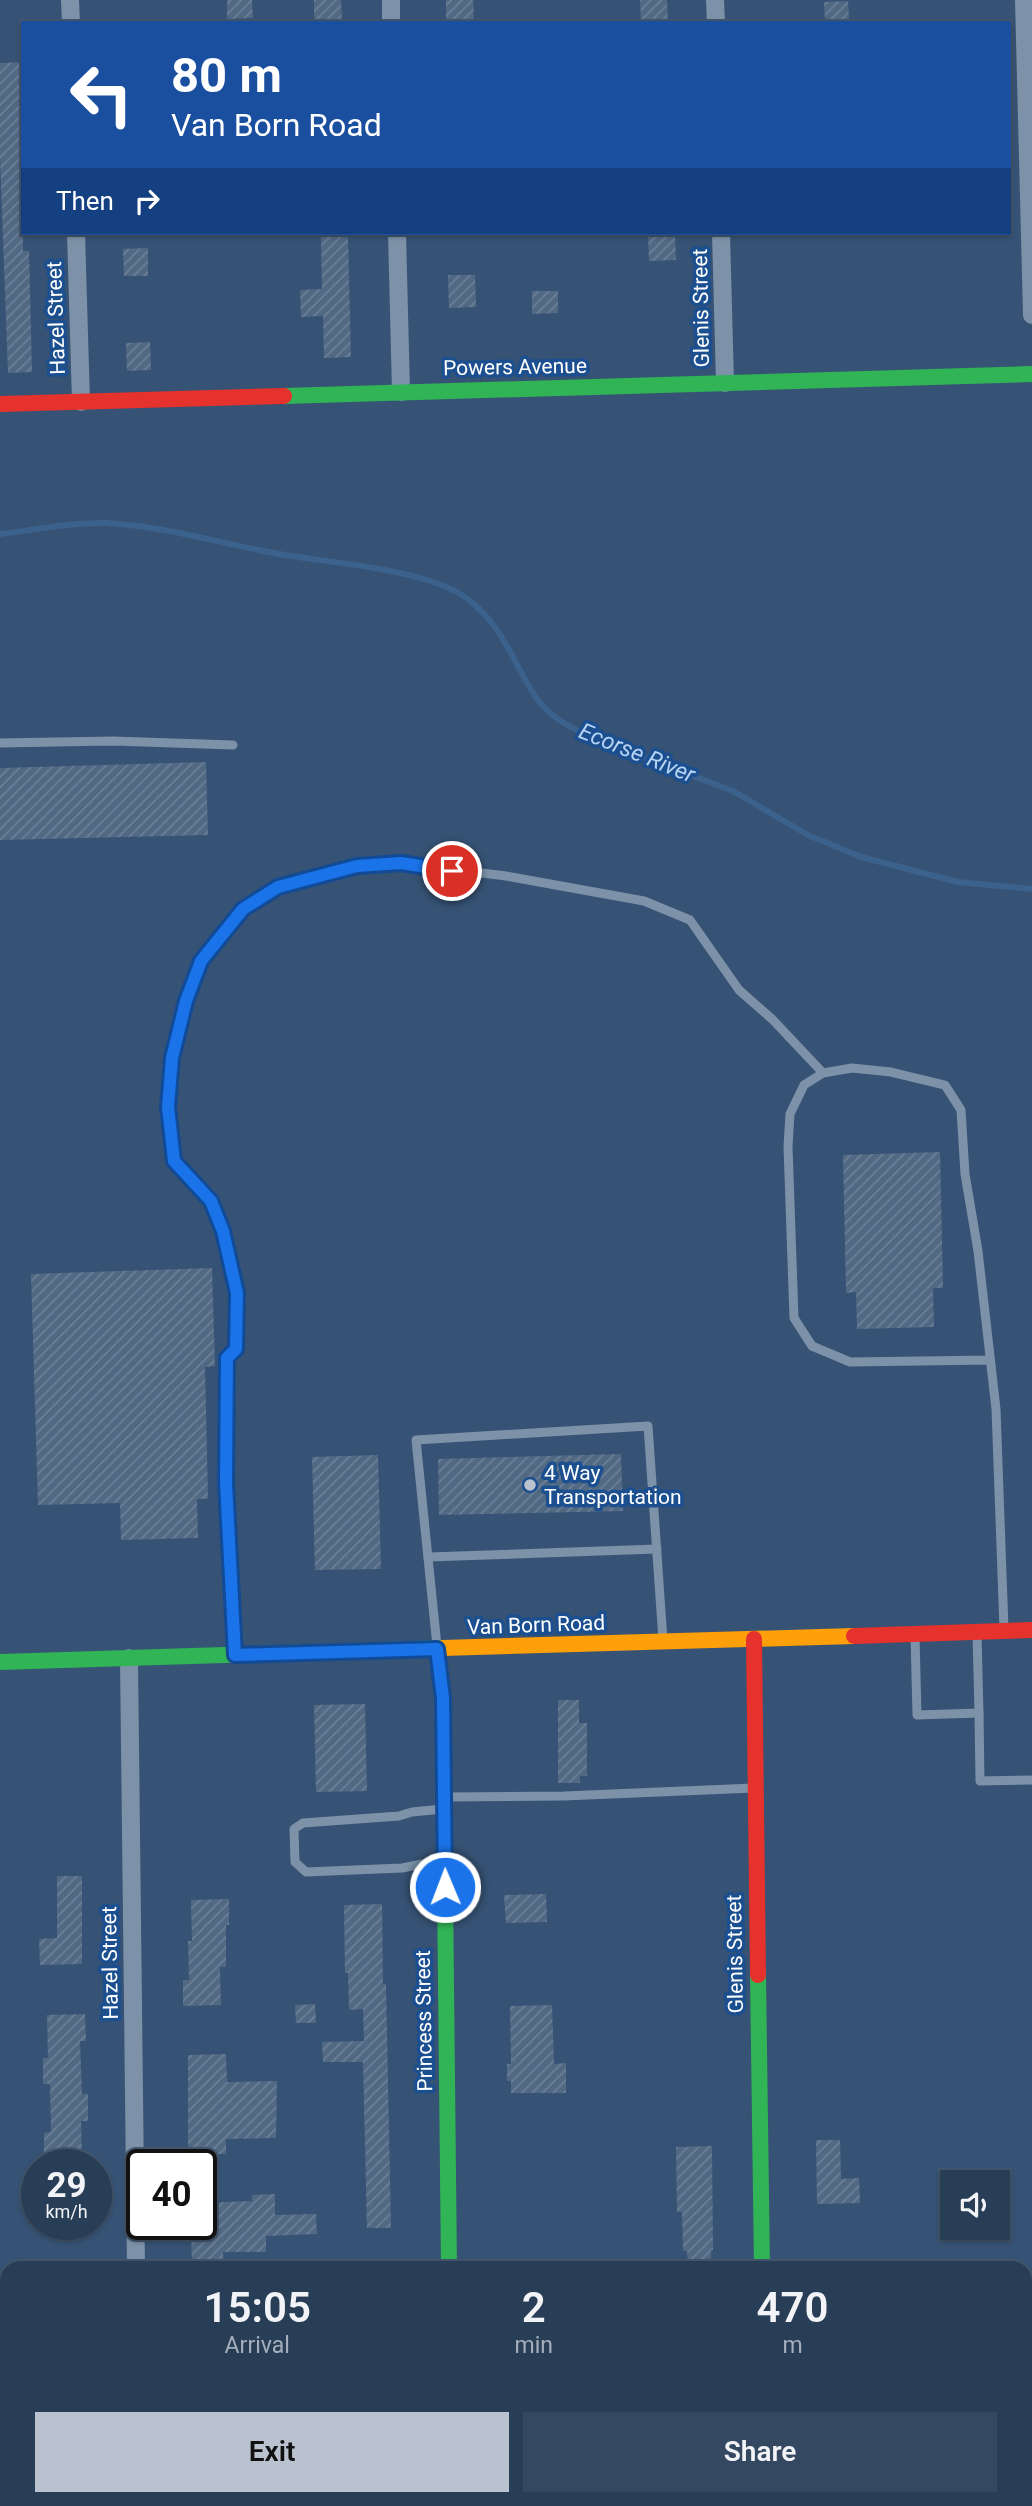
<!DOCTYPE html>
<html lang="en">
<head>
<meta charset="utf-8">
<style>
  body { margin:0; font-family:Roboto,sans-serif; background:#344961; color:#f1f3f6; height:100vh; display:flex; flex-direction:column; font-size:26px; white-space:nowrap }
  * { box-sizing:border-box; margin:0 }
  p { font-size:23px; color:#a5aeba }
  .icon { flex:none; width:38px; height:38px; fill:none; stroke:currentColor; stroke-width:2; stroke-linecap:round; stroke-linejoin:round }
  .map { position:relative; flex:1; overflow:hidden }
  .drawer { position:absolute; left:0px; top:2261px; width:1032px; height:245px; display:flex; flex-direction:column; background:#283e57; border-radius:21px 21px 0 0; box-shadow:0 2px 5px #0004,0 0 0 2px #44576d }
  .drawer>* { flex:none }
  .hud { position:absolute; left:21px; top:21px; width:990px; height:214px; border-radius:0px; box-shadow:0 2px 5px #0004,0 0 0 2px #44576d; background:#1a4fa0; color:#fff; overflow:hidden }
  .tools { position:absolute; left:940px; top:2170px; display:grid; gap:14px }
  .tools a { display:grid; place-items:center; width:70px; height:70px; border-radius:0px; background:#283e57; box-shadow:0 2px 5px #0004,0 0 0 2px #44576d; font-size:35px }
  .speed { position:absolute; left:21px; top:2149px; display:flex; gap:14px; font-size:35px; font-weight:700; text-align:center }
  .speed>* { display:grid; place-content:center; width:91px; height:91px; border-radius:50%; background:#283e57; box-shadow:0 2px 5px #0004,0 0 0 2px #44576d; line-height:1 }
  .speed small { font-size:18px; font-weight:400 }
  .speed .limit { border:4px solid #111; border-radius:10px; background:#fff; color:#111 }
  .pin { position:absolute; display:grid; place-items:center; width:60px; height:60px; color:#fff; margin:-30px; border:4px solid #fff; border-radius:50%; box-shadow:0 2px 7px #0007 }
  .me { position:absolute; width:77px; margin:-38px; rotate:359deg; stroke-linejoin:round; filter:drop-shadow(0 0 5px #0008) }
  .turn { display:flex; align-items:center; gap:24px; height:147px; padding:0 35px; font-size:32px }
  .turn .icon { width:91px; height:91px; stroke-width:2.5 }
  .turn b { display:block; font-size:49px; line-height:60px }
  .then { display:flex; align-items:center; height:66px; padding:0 35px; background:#0003; gap:14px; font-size:26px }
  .eta { display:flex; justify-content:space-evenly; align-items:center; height:119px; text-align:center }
  .eta b { font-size:42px; font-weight:600; line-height:49px }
  .cta { display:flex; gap:14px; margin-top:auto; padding:14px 35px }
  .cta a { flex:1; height:80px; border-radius:0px; background:#b9c2ce; color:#111; font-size:28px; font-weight:600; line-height:80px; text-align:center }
  .cta a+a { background:#344961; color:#f1f3f6 }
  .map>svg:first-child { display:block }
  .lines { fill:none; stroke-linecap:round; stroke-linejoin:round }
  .stream { stroke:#3b618d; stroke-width:6 }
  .building { fill:url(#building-hatch) }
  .lane { stroke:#7d92a8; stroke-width:9 }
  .street { stroke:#7d92a8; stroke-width:18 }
  .fast { stroke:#30b455; stroke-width:16 }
  .slow { stroke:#ff9f0a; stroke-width:16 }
  .jam { stroke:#e5322d; stroke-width:16 }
  .route-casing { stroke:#114b97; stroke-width:18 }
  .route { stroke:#1a73e8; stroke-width:12 }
  .poi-dot { fill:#b9c2ce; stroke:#1b4f8f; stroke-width:2.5 }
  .labels { text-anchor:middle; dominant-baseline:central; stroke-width:7; stroke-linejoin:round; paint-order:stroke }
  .street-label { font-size:21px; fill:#fff; stroke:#1b4f8f }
  .poi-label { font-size:21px; fill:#fff; stroke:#1b4f8f; text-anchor:start }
  .water-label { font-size:23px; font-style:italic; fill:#b5d3f5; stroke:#1b4f8f }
</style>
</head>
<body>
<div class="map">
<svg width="1032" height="2506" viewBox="0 0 1032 2506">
  <defs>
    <pattern id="building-hatch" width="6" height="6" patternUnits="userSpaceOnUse" patternTransform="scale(1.75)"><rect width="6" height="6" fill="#526984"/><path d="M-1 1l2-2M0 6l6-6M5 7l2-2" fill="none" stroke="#6c8096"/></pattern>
  </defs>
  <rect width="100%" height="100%" fill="#365274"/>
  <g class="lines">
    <path class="stream" d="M0,534c35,-4 71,-12 106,-11 59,3 116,21 173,31 51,9 146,15 186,43 41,30 46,65 73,103 14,19 36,29 57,39l138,52 75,44 53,22 97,25 74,7"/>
  </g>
  <g class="building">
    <path d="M227,0h25l1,18 -26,1z"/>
    <path d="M314,0h27l1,23h-28z"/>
    <path d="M446,0h27l1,23h-28z"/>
    <path d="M640,0h27l1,23h-27z"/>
    <path d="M848,1l1,20h-24l-1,-19z"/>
    <path d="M23,62v189h6l3,121 -24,1 -8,-216v-94z"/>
    <path d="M648,233h27l1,27 -27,1z"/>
    <path d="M321,237h27l3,120 -27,1 -1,-42 -22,1 -1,-27 22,-1z"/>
    <path d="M148,248v28h-24l-1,-27z"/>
    <path d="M448,275h27l1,32 -27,1z"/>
    <path d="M532,291h26v22l-26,1z"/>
    <path d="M150,342l1,28 -24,1 -1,-28z"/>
    <path d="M206,762l2,73 -208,5v-72z"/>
    <path d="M940,1152l3,136h-10l1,39 -77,2 -1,-37 -10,1 -3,-138z"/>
    <path d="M212,1268l3,98 -10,1 3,132h-11l1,39 -77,2 -1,-37 -82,2 -7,-231z"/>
    <path d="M621,1454l2,57 -184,4 -1,-56z"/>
    <path d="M378,1455l3,114 -66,1 -3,-113z"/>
    <path d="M558,1700h21v23h8v53h-7v7h-22z"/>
    <path d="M365,1704l2,87 -51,1 -2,-87z"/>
    <path d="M57,1876h25v88l-42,1 -1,-26 18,-1z"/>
    <path d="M546,1894l1,28 -41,1 -2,-28z"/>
    <path d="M229,1899v26h-3v42h-6l1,38 -38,1v-26h6l-1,-39h4l-1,-41z"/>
    <path d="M382,1904l1,80h3l5,244h-24l-4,-166h-40l-1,-20 42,-1 -1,-32 -14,1 -1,-37h-3l-1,-68z"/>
    <path d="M315,2004l1,19h-20l-1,-18z"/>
    <path d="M552,2005l2,59 12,-1v30h-55v-12h-4v-17h4l-1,-58z"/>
    <path d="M85,2014l1,27h-6l2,53h6v27h-7l1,37 -38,1v-26l7,-1 -1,-48h-7v-26h5l-1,-43z"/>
    <path d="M226,2054l1,28 50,-1 -1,57 -50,1v15l-38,1v-100z"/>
    <path d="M816,2140h24l1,39 18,-1 1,25 -43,1z"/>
    <path d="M712,2146l1,104h-2v18h-23l-1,-17h-4l-1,-39h-5l-1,-65z"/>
    <path d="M275,2194v21l41,-1 1,20 -51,2v16h-43l1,16h-32l-1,-44h10v-21l51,-2v-6z"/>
  </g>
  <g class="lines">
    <g class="lane">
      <path d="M0,743l113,-2 120,4"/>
      <path d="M990,1360l-140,2 -38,-16 -18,-28 -6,-172 2,-32 14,-29 19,-12 29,-5 39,4 54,13 16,25 4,64 13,77 18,158 8,220"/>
      <path d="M428,1557l229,-8"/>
      <path d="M915,1635l2,80 62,-2 -2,-79"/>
      <path d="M437,1646l-21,-206 232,-14 15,214"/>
      <path d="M235,1653l-9,-170 1,-125 9,-9 1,-56 -14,-62 -12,-30 -37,-40 -6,-54 4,-49 14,-57 15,-40 42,-52 35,-22 79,-21 44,-3 105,13 138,25 46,19 49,70 33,29 51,54"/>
      <path d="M979,1713l1,68 52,-1"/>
      <path d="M446,1797l118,-1 190,-8"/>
      <path d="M442,1860l-40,8 -96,4 -11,-10 -1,-33 9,-6 96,-7 13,-4 31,-3"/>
    </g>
    <g class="street">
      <path d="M70,0l1,23"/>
      <path d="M391,0v23"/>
      <path d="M715,0l1,23"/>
      <path d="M1024,0l8,315"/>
      <path d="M76,233l5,169"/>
      <path d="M397,233l4,159"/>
      <path d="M721,233l4,150"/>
      <path d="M129,1658l7,610"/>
      <path d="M1026,2461h6"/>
      <path d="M0,2492h7"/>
      <path d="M139,2499v7"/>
      <path d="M451,2499v7"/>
      <path d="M765,2499v7"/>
    </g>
    <g class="fast">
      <path d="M284,396l748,-22"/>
      <path d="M437,1649l6,49 6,570"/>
      <path d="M0,1662l442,-14"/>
      <path d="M758,1975l4,293"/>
    </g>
    <path class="slow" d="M442,1648l412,-12"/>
    <g class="jam">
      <path d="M0,404l284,-8"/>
      <path d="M854,1636l178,-6"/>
      <path d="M754,1639l4,336"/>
    </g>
  </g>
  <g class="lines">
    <g class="route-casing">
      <path id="route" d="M445,1887l-2,-189 -6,-49 -202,6 -9,-172 1,-125 9,-9 1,-56 -14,-62 -12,-30 -37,-40 -6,-54 4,-49 14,-57 15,-40 42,-52 35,-22 79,-21 44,-3 51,8"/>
    </g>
    <use href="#route" class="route"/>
  </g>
  <circle class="poi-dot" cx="530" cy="1485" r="7"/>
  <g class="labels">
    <g class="street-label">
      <text transform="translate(701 308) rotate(-91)">Glenis Street</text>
      <text transform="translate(56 318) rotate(-92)">Hazel Street</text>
      <text transform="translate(515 367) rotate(-1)">Powers Avenue</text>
      <text transform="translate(536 1625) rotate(-2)">Van Born Road</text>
      <text transform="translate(735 1954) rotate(-91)">Glenis Street</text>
      <text transform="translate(110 1963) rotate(-91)">Hazel Street</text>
      <text transform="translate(424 2021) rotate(-91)">Princess Street</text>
    </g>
    <g class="poi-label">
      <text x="544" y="1473">4 Way<tspan x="544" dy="24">Transportation</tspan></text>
    </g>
    <g class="water-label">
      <text transform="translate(637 753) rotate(22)">Ecorse River</text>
    </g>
  </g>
</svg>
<div class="tools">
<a><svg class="icon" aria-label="sound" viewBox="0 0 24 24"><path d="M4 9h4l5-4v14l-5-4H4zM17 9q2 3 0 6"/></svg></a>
</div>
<div class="speed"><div>29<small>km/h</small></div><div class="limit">40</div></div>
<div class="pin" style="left:452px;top:871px;background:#d93025"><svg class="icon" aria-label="arrive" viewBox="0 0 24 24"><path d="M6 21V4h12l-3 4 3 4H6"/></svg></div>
<svg class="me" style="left:445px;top:1887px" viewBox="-20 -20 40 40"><circle r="17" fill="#1a73e8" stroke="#fff" stroke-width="3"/><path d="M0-11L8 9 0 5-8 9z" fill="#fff"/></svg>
<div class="hud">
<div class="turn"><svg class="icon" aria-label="left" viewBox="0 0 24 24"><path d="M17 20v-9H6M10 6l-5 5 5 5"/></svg><div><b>80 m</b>Van Born Road</div></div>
<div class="then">Then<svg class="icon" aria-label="right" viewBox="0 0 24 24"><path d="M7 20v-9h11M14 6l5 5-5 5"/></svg></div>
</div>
<section class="drawer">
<div class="eta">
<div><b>15:05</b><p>Arrival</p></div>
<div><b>2</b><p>min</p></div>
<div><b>470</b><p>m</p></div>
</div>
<div class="cta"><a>Exit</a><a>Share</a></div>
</section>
</div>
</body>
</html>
